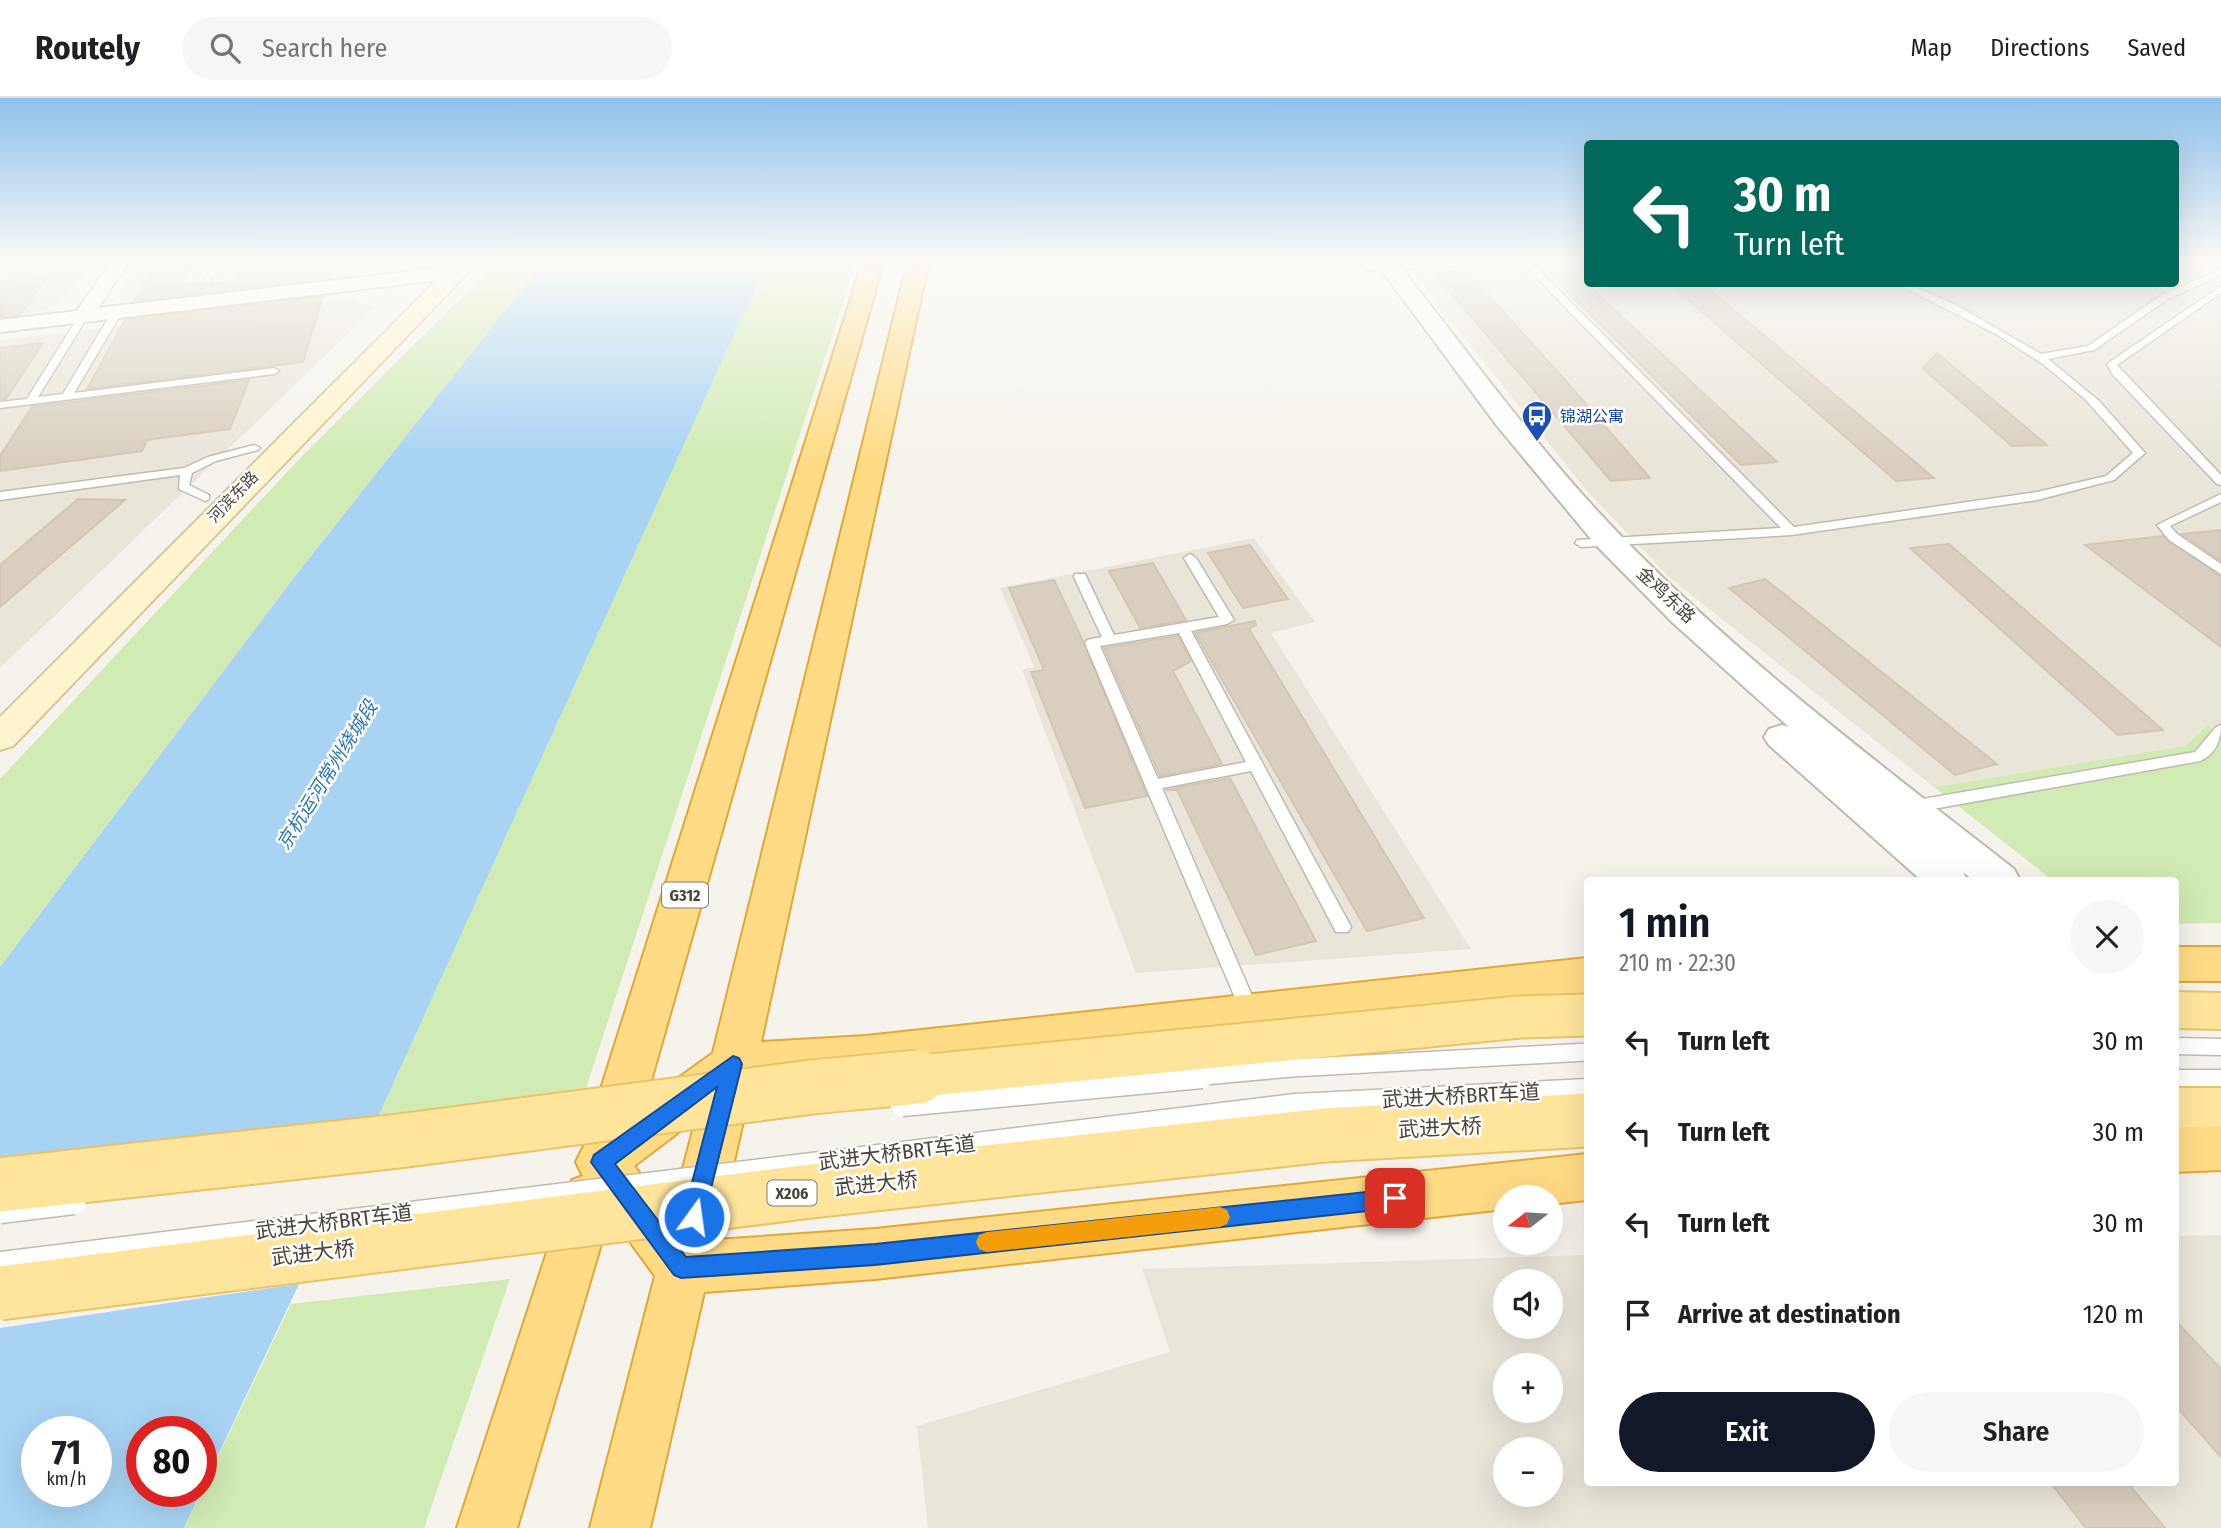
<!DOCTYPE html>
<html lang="en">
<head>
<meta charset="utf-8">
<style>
  body { margin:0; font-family:"Fira Sans Condensed","Noto Sans SC",sans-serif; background:#f6f6f6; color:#202124; height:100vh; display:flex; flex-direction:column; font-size:26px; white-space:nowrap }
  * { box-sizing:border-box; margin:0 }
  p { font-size:23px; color:#757577 }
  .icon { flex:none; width:38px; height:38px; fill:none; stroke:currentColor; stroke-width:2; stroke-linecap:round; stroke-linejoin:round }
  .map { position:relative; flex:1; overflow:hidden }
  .drawer { position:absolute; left:1584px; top:779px; width:595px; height:609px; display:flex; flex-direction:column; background:#fff; border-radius:7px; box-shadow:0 7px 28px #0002 }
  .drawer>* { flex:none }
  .guide { position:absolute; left:1584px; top:42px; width:595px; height:147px; border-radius:7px; box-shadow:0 7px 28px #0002; background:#00695c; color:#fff; overflow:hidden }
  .needle { width:46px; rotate:253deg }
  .fabs { position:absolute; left:1493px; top:1087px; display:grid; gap:14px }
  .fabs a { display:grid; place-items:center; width:70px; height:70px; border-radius:50%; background:#fff; box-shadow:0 7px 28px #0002; font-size:35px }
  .speed { position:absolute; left:21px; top:1318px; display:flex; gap:14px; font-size:35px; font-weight:700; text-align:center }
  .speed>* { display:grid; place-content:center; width:91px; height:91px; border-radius:50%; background:#fff; box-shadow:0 7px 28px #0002; line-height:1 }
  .speed small { font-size:18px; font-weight:400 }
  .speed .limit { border:10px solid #d22; background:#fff; color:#111 }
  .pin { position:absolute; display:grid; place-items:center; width:60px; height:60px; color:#fff; margin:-30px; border-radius:14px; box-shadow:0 4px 10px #0006 }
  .me { position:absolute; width:77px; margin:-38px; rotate:14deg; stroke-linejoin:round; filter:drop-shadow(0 0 5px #0008) }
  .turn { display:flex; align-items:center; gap:24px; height:147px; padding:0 35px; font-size:32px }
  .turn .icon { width:91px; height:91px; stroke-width:2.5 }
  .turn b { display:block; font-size:49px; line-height:60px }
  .round { display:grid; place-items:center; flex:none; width:74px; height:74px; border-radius:37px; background:#f6f6f6 }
  .overview { display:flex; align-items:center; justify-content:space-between; height:119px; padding:0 35px }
  h1 { font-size:42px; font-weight:600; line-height:52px; color:#111827 }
  .button { display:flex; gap:14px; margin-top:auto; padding:14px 35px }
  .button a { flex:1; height:80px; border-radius:42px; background:#111827; color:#fff; font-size:28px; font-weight:600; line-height:80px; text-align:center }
  .button a+a { background:#f6f6f6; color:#202124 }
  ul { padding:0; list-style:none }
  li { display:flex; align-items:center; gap:21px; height:91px; padding:0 35px }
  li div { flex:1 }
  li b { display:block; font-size:26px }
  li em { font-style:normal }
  header { display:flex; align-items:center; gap:42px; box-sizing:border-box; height:98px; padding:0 35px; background:#fff; border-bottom:2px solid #e0e0e0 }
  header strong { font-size:33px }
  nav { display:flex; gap:38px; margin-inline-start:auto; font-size:24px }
  .search { width:490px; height:63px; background:#f6f6f6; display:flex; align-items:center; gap:18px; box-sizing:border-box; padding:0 24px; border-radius:38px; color:#757577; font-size:26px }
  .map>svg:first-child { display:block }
  .residential { fill:#eae5d9; fill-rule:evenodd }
  .industrial { fill:#e6e2dd }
  .green { fill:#d1ebb4 }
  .water { fill:#a8d3f3; fill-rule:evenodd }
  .pier { fill:#f6f3ec }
  .building { fill:#d8cfc0; stroke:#d3c7b3; stroke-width:2 }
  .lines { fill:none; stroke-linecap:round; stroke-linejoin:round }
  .service-casing { stroke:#c2bbad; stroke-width:3 }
  .minor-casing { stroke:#c2bbad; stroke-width:4 }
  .tertiary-casing { stroke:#c2bbad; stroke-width:4 }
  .secondary-casing { stroke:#d7c89b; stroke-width:4 }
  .primary-casing { stroke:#e8c468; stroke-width:4 }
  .trunk-casing { stroke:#e2a739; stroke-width:4 }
  .service { fill:#fff; fill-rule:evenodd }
  .minor { fill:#fff; fill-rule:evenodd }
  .tertiary { fill:#fff; fill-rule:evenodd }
  .secondary { fill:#fff4cd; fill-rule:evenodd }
  .primary { fill:#ffe59c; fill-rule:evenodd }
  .trunk { fill:#ffdb85; fill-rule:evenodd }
  .service-bridge-far1-casing { stroke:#c2bbad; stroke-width:20; stroke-linecap:butt }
  .service-bridge-casing { stroke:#c2bbad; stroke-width:25; stroke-linecap:butt }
  .primary-bridge-far1-casing { stroke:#e8c468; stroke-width:45; stroke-linecap:butt }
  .primary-bridge-casing { stroke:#e8c468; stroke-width:57; stroke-linecap:butt }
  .service-bridge-far1 { stroke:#fff; stroke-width:17 }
  .service-bridge { stroke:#fff; stroke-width:22 }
  .primary-bridge-far1 { stroke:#ffe59c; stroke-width:41 }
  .primary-bridge { stroke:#ffe59c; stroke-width:53 }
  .route { fill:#1a73e8; stroke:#114b97; stroke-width:2 }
  .slow { fill:#f59e0b }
  .labels { text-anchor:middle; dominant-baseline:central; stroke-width:5; stroke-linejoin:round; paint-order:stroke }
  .far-transit-label { font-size:16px; fill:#164399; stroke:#fff; text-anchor:start }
  .far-street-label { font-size:16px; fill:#4b4439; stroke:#fff }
  .shield { fill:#fff; stroke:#817c74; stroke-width:2 }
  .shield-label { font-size:16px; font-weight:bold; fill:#4b4439 }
  .street-label { font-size:18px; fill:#4b4439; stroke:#fff }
  .water-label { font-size:19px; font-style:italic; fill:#2c78b3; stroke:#fff }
  .near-street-label { font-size:21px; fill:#4b4439; stroke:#fff }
</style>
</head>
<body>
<header>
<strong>Routely</strong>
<div class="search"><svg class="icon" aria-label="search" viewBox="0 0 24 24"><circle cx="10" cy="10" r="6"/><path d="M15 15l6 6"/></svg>Search here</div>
<nav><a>Map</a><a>Directions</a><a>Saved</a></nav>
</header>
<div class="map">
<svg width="2221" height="1430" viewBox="0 0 2221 1430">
  <rect width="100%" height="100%" fill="#f6f3ec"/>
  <g class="residential">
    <path d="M138,162h231l-4,17 -236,27 -13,-6z"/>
    <path d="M1403,162h184v24h588v-24h46v479l-14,-15 -22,22 -251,41 -264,-209 -83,-87z"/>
    <path d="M352,200l23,10 -375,360v-328z"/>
    <path d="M1254,440l61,84 -44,11 200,316 -335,24 -114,-303 12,-3 -34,-79z"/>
    <path d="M2221,1137v293h-1293l-11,-102 253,-74 -28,-83 445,-14v227h588v-246zM1505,1183h45v45h-45zM1505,1267h45v45h-45zM1505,1351h45v45h-45z"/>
  </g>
  <path class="industrial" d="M0,162h92l-26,41 -27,11 -39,5z"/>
  <g class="green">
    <path d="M499,162h46l-249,315 -296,392v-188l304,-325z"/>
    <path d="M768,162h89l-271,828 -207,27z"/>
    <path d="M2208,626l13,15v184l-46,1v-44h-123l-118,-93 251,-41z"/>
    <path d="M510,1181l-86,249h-240l107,-224z"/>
  </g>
  <path class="water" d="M545,162h223l-389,855 -178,376v-59h-59v59h59l-17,37h-184v-561l296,-392zM37,1334h59v59h-59z"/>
  <path class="pier" d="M377,1029l-73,156 -304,45v-156z"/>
  <g class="building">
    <path d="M157,162h36l-13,25 21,-2 2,3 34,-7 8,-19h50l-2,12 6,5 7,-5 2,-12h26l-5,18 -195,23z"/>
    <path d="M1543,162h23l21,24 190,178 -36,3 -202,-202z"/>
    <path d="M1466,172l99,110 85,98 -39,3 -177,-208z"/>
    <path d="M48,178l-28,39 -20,2v-36z"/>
    <path d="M1670,186h33l231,194 -38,3z"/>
    <path d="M323,198l-20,66 -216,27 38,-69z"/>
    <path d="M43,245l-37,56h-6v-51z"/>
    <path d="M1937,255l110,92 -35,1 -89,-77z"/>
    <path d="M249,282l-19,49 -83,11 -5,11 -142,20v-15l32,-49z"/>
    <path d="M78,401l47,1 -125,107v-42z"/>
    <path d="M2221,432v31l-39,-27z"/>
    <path d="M2163,438l58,41v70l-136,-102z"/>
    <path d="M1949,446l214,186 -45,5 -208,-187z"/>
    <path d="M1250,447l38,54 -45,9 -35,-55z"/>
    <path d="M1153,465l33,57 -46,8 -31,-57z"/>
    <path d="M1765,481l232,185 -42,11 -226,-187z"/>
    <path d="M1054,482l29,61 64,155 -62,12 -54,-136 13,-2 -35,-82z"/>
    <path d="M1255,523l1,4 -7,4 175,289 -57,13 -172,-298z"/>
    <path d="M1178,538l13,25 -18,10 49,93 -62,12 -56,-128z"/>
    <path d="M1230,680l86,163 -60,14 -79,-165h-11z"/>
    <path d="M2175,1222l46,49v88l-46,-52z"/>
    <path d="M2050,1384h77l38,46h-79z"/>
  </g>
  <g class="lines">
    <g class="service-casing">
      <g id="service">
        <path d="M213,162h8l-12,23h-6z"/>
        <path d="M298,162h8l-3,11 -4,3 -4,-3z"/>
        <path d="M1474,162h55l265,267 243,-35 69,-16 27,-23 -48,-54 -42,-35 -47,-30 -99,-50h10l47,20 87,50 47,-8 74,-51 59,-26v6l-53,24 -74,51 -46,9 51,42 46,52 -31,27 -77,20 -246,35 -210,12 -6,-4 2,-3 204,-12 -259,-265 -155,7 -4,-3 4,-3z"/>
        <path d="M2221,188v7l-104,72 104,110v10l-4,-1 -104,-109 -6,-11z"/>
        <path d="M117,211l5,3 -48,81 200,-25 5,3 -5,3 -274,34v-6l27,-3 53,-85h6l2,2 -50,81 25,-3 49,-82z"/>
        <path d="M254,347l6,3 -2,2 -42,11 -24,12 -3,12 20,10v4l-4,2 -26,-12 1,-14 -180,25v-8l184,-24 24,-11z"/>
        <path d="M2221,396v8l-51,24 7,8 44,30v10l-52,-34 -12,-15z"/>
        <path d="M1190,456l6,4 38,62 -7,4 -36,7 160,296 -3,5h-12l-85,-161 -89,17 97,224 -3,5 -6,3 -6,-3 -3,-5 -156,-369 2,-3 15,-3 -28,-60 1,-3h10l29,61 105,-18 -35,-59zM1179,535l67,129 -88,17 -58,-133z"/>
        <path d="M2221,627c0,15 -6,30 -21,36l-289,52 -8,-6 8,-6 284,-49 21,-25z"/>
        <path d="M2175,940l46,1v16l-46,-1z"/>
        <rect x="2175" y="972" width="46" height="16"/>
      </g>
    </g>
    <g class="minor-casing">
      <path id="minor" d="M112,162h18l-32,48 358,-42 9,6 -9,6 -456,54v-12l77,-9z"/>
    </g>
    <g class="tertiary-casing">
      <path id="tertiary" d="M1374,162h21c73,92 142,189 224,274 120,124 259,229 395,335l6,11h-47l-10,-8 4,8h-46l-152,-135 -5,-8 5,-8 13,-4 7,2 -116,-104 -77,-78 -98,-118z"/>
    </g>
    <g class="secondary-casing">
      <path id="secondary" d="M457,162h23l-467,486 -13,4v-33z"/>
    </g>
    <g class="primary-casing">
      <g id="primary">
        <path d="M2175,894l46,1v36l-46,-1z"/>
        <rect x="2175" y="990" width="46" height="42"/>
      </g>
    </g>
    <g class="trunk-casing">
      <g id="trunk">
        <path d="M863,162h21l-239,842 68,-49 195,-793h21l-168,782 105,-6 721,-78v34l-721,82 -114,8 -36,158 159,-11 712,-75v46l-37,4v-7h-45v12l-630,70 -171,13 -54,236h-60l65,-252 -45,-62 -93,314h-60l108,-331 7,-17 11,-4 -7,-14 8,-16 7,-5 -4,-8zM696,1021l-25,95 -37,-48z"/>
        <rect x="2175" y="849" width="46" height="34"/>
        <path d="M2221,1028v44l-46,2v-44z"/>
      </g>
    </g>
    <use href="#service" class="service"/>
    <use href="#minor" class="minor"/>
    <use href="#tertiary" class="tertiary"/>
    <use href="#secondary" class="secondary"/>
    <use href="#primary" class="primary"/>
    <use href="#trunk" class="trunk"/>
    <g class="service-bridge-far1-casing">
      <path id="service-bridge-far1" d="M1183,980l109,-10 295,-16"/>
    </g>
    <g class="service-bridge-casing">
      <g id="service-bridge">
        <path d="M902,1007l300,-28"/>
        <path d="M0,1114l74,-9"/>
        <path d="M0,1165l1296,-158 291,-15"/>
      </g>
    </g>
    <g class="primary-bridge-far1-casing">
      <path id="primary-bridge-far1" d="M900,980l620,-61 67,-2"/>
    </g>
    <g class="primary-bridge-casing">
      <g id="primary-bridge">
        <path d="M0,1087l399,-44 413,-54 106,-10"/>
        <path d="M0,1195l811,-102 514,-56 262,-15"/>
      </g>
    </g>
    <use href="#service-bridge-far1" class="service-bridge-far1"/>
    <use href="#service-bridge" class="service-bridge"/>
    <use href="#primary-bridge-far1" class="primary-bridge-far1"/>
    <use href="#primary-bridge" class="primary-bridge"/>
  </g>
  <linearGradient id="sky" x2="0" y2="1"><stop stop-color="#8ec0ec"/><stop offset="0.45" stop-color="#fbfaf6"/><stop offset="1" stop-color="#fbfaf6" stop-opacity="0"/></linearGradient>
  <rect width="2221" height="362" fill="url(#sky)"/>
  <path class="route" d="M733,958l6,2 3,6 -40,160 -8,3 -7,-3 -4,-7 34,-130 -102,77 71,93 189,-13 520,-55 8,2 3,7 -3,7 -8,3 -520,57 -194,13 -7,-3 -83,-113 3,-7z"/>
  <path class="slow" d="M1220,1109l7,3 3,7 -3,7 -7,3 -233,25 -8,-3 -3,-7 3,-7 8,-3z"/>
  <defs>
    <g id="bus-pin" transform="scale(1.575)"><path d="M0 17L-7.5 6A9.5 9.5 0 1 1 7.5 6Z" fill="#1a4fb4" stroke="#fff"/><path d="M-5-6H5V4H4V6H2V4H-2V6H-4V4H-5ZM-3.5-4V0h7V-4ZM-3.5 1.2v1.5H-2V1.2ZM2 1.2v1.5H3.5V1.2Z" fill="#fff"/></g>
  </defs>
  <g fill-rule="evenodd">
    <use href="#bus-pin" x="1537" y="318"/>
  </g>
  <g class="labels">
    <g class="far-transit-label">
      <text x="1560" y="318">锦湖公寓</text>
    </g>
    <g class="far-street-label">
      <text transform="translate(233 399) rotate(-46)">河滨东路</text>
    </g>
    <g class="shield">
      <rect x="662" y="784.5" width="46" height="25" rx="5"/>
      <rect x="767.5" y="1082.5" width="49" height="25" rx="5"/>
    </g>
    <g class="shield-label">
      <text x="685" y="797">G312</text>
      <text x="792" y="1095">X206</text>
    </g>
    <g class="street-label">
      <text transform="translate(1666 497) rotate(43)">金鸡东路</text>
    </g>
    <g class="water-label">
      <text transform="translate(327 677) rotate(-58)">京杭运河常州绕城段</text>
    </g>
    <g class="near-street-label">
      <text transform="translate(1461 998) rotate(-3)">武进大桥BRT车道</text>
      <text transform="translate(1440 1030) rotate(-3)">武进大桥</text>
      <text transform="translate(897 1055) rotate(-7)">武进大桥BRT车道</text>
      <text transform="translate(876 1086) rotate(-6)">武进大桥</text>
      <text transform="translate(334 1124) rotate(-7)">武进大桥BRT车道</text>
      <text transform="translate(313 1155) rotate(-7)">武进大桥</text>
    </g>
  </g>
</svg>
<div class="fabs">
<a><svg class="needle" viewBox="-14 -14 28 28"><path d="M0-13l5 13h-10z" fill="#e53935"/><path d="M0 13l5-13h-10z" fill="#757577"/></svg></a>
<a><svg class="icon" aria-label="sound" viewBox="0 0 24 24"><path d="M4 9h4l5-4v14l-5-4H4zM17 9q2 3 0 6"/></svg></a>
<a>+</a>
<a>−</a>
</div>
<div class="speed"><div>71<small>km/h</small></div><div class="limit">80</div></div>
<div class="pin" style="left:1395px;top:1100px;background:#d93025"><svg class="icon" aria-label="arrive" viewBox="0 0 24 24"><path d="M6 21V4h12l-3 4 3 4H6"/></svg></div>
<svg class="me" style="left:694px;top:1119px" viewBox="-20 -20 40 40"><circle r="17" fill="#1a73e8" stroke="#fff" stroke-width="3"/><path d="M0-11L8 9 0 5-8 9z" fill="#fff"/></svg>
<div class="guide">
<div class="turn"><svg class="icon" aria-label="left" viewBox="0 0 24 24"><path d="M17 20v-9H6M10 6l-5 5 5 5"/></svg><div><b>30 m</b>Turn left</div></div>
</div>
<section class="drawer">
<div class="overview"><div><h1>1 min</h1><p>210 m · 22:30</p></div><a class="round"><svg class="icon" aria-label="close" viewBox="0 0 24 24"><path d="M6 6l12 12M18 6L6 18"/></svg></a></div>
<ul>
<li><svg class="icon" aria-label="left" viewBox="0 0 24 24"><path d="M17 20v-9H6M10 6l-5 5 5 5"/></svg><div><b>Turn left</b></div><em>30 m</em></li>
<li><svg class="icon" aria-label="left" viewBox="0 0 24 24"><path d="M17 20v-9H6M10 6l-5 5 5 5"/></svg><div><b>Turn left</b></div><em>30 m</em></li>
<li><svg class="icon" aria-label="left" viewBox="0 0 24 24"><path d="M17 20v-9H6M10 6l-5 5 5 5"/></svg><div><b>Turn left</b></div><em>30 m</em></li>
<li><svg class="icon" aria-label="arrive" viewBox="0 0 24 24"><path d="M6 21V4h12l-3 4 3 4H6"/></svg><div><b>Arrive at destination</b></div><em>120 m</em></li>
</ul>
<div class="button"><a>Exit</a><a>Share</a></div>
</section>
</div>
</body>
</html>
